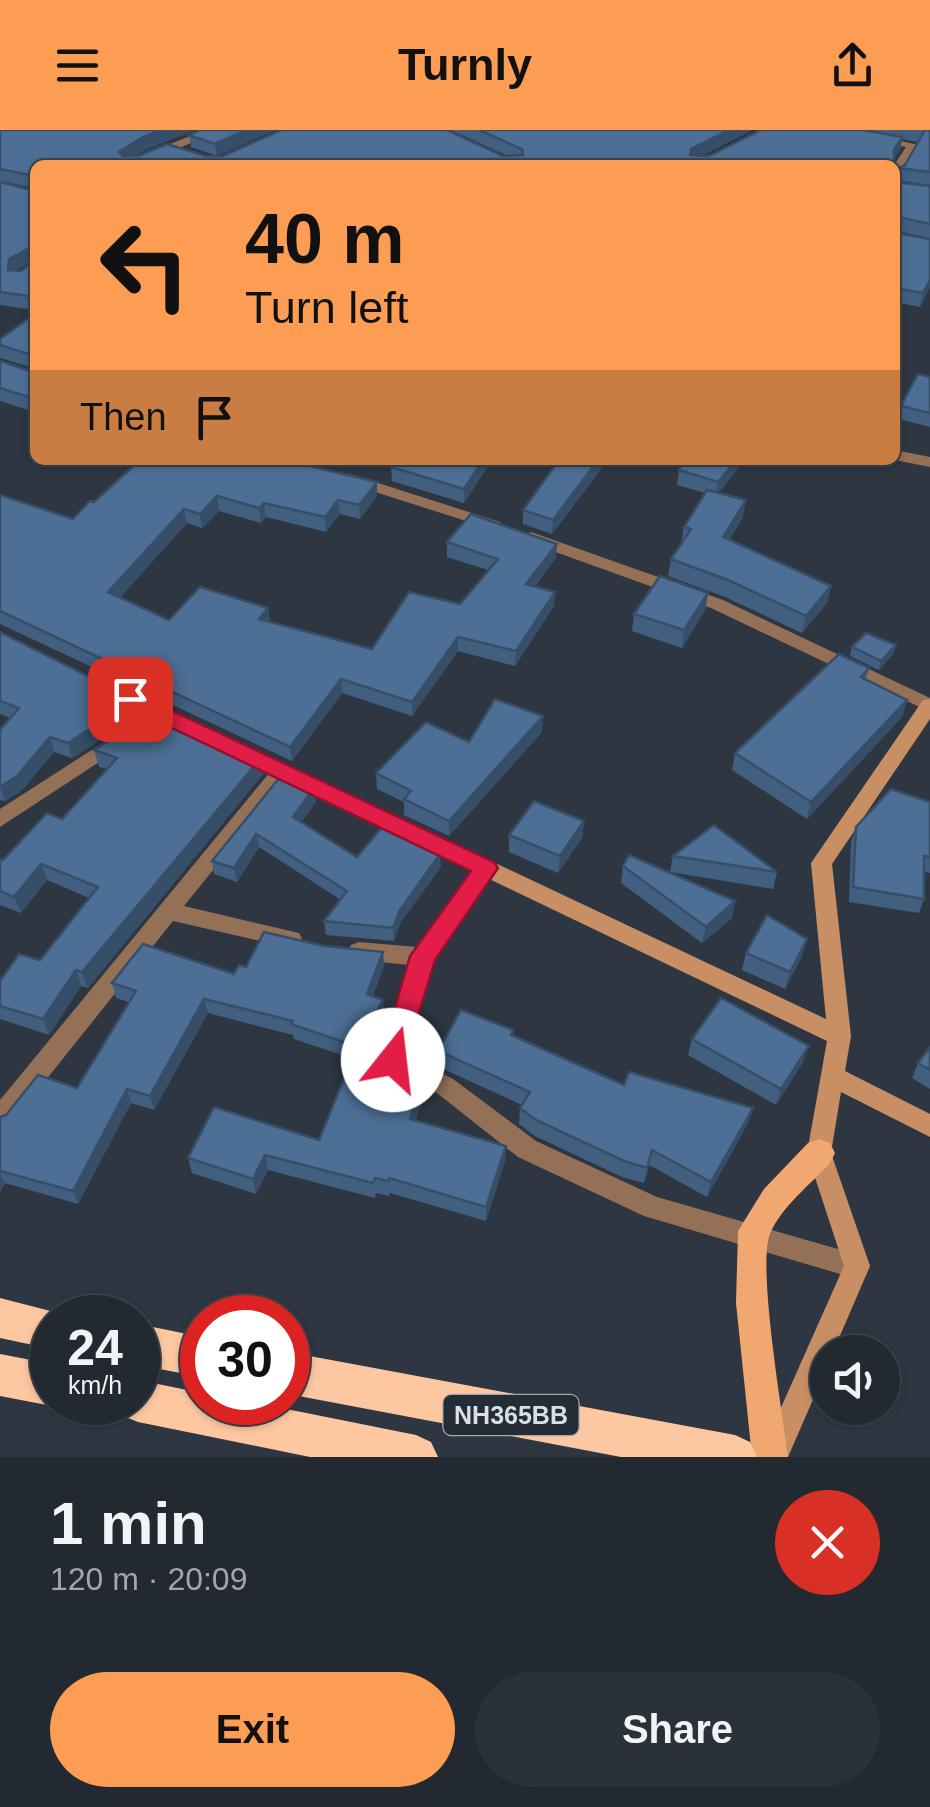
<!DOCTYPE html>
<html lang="en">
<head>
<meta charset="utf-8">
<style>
  body { margin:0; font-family:Arial,sans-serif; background:#2a3139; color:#f1f3f6; height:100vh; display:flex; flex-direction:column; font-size:38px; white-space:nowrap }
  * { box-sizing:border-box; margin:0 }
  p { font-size:32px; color:#a2a6ab }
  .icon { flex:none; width:55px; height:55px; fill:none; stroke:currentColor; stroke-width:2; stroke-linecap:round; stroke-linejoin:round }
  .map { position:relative; height:1327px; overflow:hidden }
  .details { display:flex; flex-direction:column; background:#222931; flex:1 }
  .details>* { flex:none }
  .guide { position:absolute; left:30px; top:30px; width:870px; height:305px; border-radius:15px; box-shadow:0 2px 8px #0004,0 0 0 2px #3f454d; background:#fc9d53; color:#111; overflow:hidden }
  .tools { position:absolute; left:810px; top:1205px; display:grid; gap:20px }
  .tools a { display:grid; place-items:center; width:90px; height:90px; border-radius:50%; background:#222931; box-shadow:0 2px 8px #0004,0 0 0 2px #3f454d; font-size:50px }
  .speed { position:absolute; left:30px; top:1165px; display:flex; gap:20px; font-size:50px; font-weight:700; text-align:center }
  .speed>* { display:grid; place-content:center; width:130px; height:130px; border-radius:50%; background:#222931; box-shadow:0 2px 8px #0004,0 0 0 2px #3f454d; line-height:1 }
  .speed small { font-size:25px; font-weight:400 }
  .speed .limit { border:15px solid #d22; background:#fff; color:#111 }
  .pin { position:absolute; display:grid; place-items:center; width:85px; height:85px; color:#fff; margin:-42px; border-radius:20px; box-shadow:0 5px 15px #0006 }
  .me { position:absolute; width:110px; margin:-55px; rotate:16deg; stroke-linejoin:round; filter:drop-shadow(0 0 8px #0008) }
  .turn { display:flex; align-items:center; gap:35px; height:210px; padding:0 50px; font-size:45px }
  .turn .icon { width:130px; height:130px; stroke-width:2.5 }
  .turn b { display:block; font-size:70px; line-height:85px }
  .then { display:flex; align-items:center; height:95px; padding:0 50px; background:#0003; gap:20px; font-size:38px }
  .round { display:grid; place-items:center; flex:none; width:105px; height:105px; border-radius:52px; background:#2a3139 }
  .headline { display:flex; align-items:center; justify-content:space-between; height:170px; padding:0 50px }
  h1 { font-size:60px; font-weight:800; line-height:75px }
  .cta { display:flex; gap:20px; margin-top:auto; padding:20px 50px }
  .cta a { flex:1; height:115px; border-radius:60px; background:#fc9d53; color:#111; font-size:40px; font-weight:800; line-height:115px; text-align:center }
  .cta a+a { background:#2a3139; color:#f1f3f6 }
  header { display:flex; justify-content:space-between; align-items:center; height:130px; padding:0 50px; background:#fc9d53; color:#111; font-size:45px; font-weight:800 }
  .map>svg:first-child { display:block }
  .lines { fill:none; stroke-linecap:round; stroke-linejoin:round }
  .street { fill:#947056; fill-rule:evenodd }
  .secondary { fill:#c88f65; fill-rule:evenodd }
  .primary { fill:#f1a770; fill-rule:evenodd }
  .highway { fill:#fdc7a1; fill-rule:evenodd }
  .wall { fill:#425f80; fill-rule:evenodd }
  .shaded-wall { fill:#364e68 }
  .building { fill:#4d6f95; stroke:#364e68; stroke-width:2.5; fill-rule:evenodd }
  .route { fill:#e11d48; stroke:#92132f; stroke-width:2.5 }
  .labels { text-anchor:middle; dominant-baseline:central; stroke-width:10; stroke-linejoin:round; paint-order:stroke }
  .shield { fill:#242d36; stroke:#a3aab1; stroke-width:2.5 }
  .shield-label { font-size:25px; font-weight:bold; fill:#dadfe6 }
</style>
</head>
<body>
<header><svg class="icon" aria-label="menu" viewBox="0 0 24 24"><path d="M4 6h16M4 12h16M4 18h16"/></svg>Turnly<svg class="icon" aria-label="share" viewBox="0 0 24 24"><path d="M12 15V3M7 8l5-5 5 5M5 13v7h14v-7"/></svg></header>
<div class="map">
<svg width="930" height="1327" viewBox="0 0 930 1327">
  <rect width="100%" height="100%" fill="#2e3741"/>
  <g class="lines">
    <g class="street">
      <path d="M206,0h15l-81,35h-15l22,-12z"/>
      <path d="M878,6l41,9 -20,30 -4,2 -1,-12 12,-18 -32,-6 -2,-2z"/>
      <path d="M895,320l35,7v10l-35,-7z"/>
      <path d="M350,344l150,48 2,3 -8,5 -6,-2 -144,-46v-6z"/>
      <path d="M531,402l192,68 207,98v14l-219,-104 -186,-67 -2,-4z"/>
      <path d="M115,605l7,2 3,5 -3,5 -122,80v-18z"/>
      <path d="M282,634l10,7 -3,5 -105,130 115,27 3,6 -3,6 -8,3 -118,-27 -164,205 -9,3v-29l275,-334z"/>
      <path d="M486,730l7,2 3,6 -63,92 -27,95 47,24 83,62 121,56 209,60 4,9 -4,9 -9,4 -213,-63 -126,-59 -81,-64 -52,-26 -4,-7 29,-95 -51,-5 -8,-3 -3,-6 3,-6 8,-3 58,5 62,-85z"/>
    </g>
    <g class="secondary">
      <path d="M114,555l71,32 3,5 -10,7 -7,-2 -64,-32 -2,-4 2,-4z"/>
      <path d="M930,569v20l-98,145 19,172 -6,35 85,43v23l-89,-45 -10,61 39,113 -37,86h-5v13l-40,92h-29l85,-191 -37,-113 20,-112 -594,-285 -3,-5 3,-5h14l579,273 -15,-156 112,-163z"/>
    </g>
    <path class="primary" d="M819,1009l11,4 5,10 -5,10c-19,21 -49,44 -60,71 -13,32 13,181 18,223h-36l-16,-154 2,-72 26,-42 44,-46z"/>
    <g class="highway">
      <path d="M0,1168l66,17 2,3h-16v31l-52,-11z"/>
      <path d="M138,1194l64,13v40l-64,-12z"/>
      <path d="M288,1222l447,83 15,7 7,15h-136l-333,-63z"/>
      <path d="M0,1224l52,10v38h8l-8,4 -52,-10z"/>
      <path d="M138,1250l64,13v9h49l165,33 15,7 7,15h-128l-172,-35 -15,-6 -5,-14h20z"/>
    </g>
  </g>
  <g class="wall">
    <path d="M0,0l145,20 -11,6h374l-57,-26h301l-51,26h8l52,-26h169v55l-34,-5 3,-12 6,-3 13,-23 -16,-3 -2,11 -6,8 -859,7v145l-35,-5zM1,51l33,7 -3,2zM34,130l-13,11h-7z"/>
    <path d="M275,0l-58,26 -26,-9 -2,-12z"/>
    <path d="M895,52l35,4v52l-33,-7 33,56 -10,20 -25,-5z"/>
    <path d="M35,184v98l-35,-11v-40l30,10 4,-3 -34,-10v-19z"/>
    <path d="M930,247v50l-32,-8 3,-13z"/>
    <path d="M398,330h92v3l-26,40 -72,-22 -1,-14z"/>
    <path d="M527,330h81l-56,74 -29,-10v-14l31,-43z"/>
    <path d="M674,330h71l-27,33 25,24 -14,23 102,46 -4,17 -25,30 -77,-36 -57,-21 3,-17 10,-15 3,-17 21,-34 -28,-8 2,-15 3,-8z"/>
    <path d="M312,336l65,30 -17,23 -20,-5 -14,18 -60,-15 -5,6 -42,-12 -17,17 -15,-5 -67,74 49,23 99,-12 2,14 102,27 88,-45 28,-34 -41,-13v-15l109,16 -21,28 20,6 -1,14 -39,60 -57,-15 -46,65 -70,-23 -50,68 -292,-137v-129l73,24 21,-17z"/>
    <path d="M708,463l-3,17 -23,38 -50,-17 2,-17z"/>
    <path d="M0,502l139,83 -67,43 -18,-6 -32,38 -17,11 -5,-1v-70l11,-12 -11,-4z"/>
    <path d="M896,515l-3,9 -14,16 -29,-14 2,-9z"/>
    <path d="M869,538l-3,11 41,21 -5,17 -95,102 -75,-49 3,-17z"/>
    <path d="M542,602l-93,104 -45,-21v-13l-27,-13 -1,-16 93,-31z"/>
    <path d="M94,620l167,8 2,16 -175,214 -7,-2 -32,49 -49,-16v-38l40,-21 49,-62 -42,-18 -26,33 -21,-8v-46l3,1 59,-41 45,-50 -8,-2z"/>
    <path d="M314,658l2,14 -15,20 56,35 75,-15v8l9,17 -41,56 -6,18 -68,-6 -2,-14 17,-21 -82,-53 -22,35 -23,-8 -2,-13z"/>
    <path d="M929,671l1,72 -6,-1v27l-5,14 -70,-11 2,-60 5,-15z"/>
    <path d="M584,691l-2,17 -24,35 -49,-21v-17z"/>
    <path d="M673,726l104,16 -4,17 -103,-17z"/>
    <path d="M623,736l112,35 -3,17 -30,25 -81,-60z"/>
    <path d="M807,809l-5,17 -17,33 -43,-19 4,-17z"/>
    <path d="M384,836l-11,30 10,4 1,14 -24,47 -66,-22 -1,-4 -85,-22 -54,97 -23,-7 -53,101 -73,-21 -5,9v-75l77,-29 52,-86 -13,-4 -4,-15 122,-9 12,-7z"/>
    <path d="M513,900v6l111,49 124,38 -41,74 -58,-32 -5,18 -22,-6 -87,-41 -16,-12 1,-16 2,-3 -83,-38 -1,-16z"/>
    <path d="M692,909l111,23 -27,43 -88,-50z"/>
    <path d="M930,917v42l-18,-11 6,-15z"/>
    <path d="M423,968l-8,22 90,41 -19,60 -96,-28 -1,3 -13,-3 -1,5 -107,-28 -12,24 -64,-21 -4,-15 131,-18z"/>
  </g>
  <g class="shaded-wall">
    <path d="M162,0h34l-51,20 -24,14 -2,-12 24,-15z"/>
    <path d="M246,0h29l-58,26 -2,-12z"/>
    <path d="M729,0h23l-63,32 2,-13z"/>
    <path d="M902,7l-2,13 -9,13 3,-13z"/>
    <path d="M35,115v15l-23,12 -4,-2 1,-11z"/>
    <path d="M930,150v7l-10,20 3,-14z"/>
    <path d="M483,330h7v3l-26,40v-14z"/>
    <path d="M598,330h10l-56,74 1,-14z"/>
    <path d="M736,330h9l-29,36 2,-14z"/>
    <path d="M377,352v14l-17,23 -1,-14z"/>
    <path d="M217,366l2,15 -17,17 -2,-14z"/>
    <path d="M338,370l2,14 -14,18 -1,-15z"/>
    <path d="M746,370l-3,17 -23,37 3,-17z"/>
    <path d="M264,373l2,14 -5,6 -2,-15z"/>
    <path d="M184,379l3,14 -75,84 -4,-15z"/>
    <path d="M557,414l-1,14 -31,40 1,-14z"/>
    <path d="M831,456l-4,17 -25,30 4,-17z"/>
    <path d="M555,462l-1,14 -39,60 1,-15z"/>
    <path d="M708,463l-3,17 -23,38 2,-18z"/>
    <path d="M268,478l2,15 -11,-4z"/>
    <path d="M458,507v14l-46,65v-14z"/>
    <path d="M896,515l-3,9 -14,16 2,-9z"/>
    <path d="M341,549l1,14 -50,68 -2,-14z"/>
    <path d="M135,570l4,15 -67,43 -4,-15z"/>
    <path d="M907,570l-5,17 -95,102 4,-17z"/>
    <path d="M543,586l-1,16 -93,104v-15z"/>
    <path d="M50,607l4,15 -32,38 -17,11 -5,-14z"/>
    <path d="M261,628l2,16 -175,214 -6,-16z"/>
    <path d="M314,658l2,14 -21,29 -2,-14z"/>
    <path d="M584,691l-2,17 -24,35 2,-17z"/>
    <path d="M256,704l3,13 -22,35 -3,-14z"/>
    <path d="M440,724l1,13 -41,56 -6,18 -1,-13 7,-18z"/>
    <path d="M41,734l6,16 -26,33 -7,-16z"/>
    <path d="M735,771l-3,17 -30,25 4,-16z"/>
    <path d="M807,809l-5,17 -17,33 5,-17z"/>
    <path d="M383,822l1,14 -16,43 -1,-15z"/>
    <path d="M76,840l5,16 -32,49 -6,-16z"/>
    <path d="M204,869l4,14 -54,97 -4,-14z"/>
    <path d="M383,870l1,14 -24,47 -2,-14z"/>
    <path d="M809,916l-6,16 -27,43 5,-16z"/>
    <path d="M423,952v16l-12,36 -1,-15z"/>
    <path d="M127,959l4,14 -53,101 -5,-13z"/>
    <path d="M753,978l-5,15 -41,74 4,-15z"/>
    <path d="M506,1016l-1,15 -19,60v-14z"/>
    <path d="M265,1025l3,15 -12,24 -3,-15z"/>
    <path d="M0,1043l5,10 -5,9z"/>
  </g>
  <g class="building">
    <path d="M0,0h162l-19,7 -24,15 4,4h15l29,-12 39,12h17l58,-26h166l56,26 20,-1 -1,-6 -43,-19h250l-38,19 -1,6 19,1 52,-26h102l39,7 -8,13v15h-859v11l-35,-7z"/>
    <path d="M200,0h46l-31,14 -26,-9z"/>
    <path d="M923,0h7v42l-31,-4 6,-3 20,-35z"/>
    <path d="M0,52l31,8 4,-3v110l-35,-5zM35,115l-1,16 -13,10 -13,-1 1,-11z"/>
    <path d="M895,52l35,4v38l-31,-7 -4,3z"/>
    <path d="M895,94l2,9 33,6v41l-7,13 -28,-5z"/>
    <path d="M35,184v48v-6l-35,-11v-6z"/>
    <path d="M0,231l30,10 5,-4v32l-35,-11z"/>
    <path d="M918,244l12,3v36l-29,-7z"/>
    <path d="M140,330h171l-5,5 71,17 -18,23 -21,-5 -13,17 -61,-14 -5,5 -42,-12 -17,18 -16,-5 -76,83 61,28 31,-33 68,21 -9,11 113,30 37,-57 51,12 38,-45 -51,-17 24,-28 86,30 -31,40 29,8 -39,59 -58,-14 -46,65 -71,-23 -51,68 -290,-136v-116l73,24 17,-18 4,1z"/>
    <path d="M398,330h85l-19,29 -73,-22z"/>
    <path d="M559,330h39l-45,60 -30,-10z"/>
    <path d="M683,330h53l-18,22 -39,-12z"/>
    <path d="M707,360l39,10 -23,37 108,49 -25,30 -78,-36 -57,-21 20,-30 -7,-2z"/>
    <path d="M660,446l48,17 -24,37 -50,-16z"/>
    <path d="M0,502l135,68 -67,43 -18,-6 -33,39 -17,11v-57l19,-22 -19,-7z"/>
    <path d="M866,503l30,12 -15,16 -29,-14z"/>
    <path d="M839,524l30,14 -8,9 46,23 -96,102 -76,-49z"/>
    <path d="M495,569l48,17 -94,105 -45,-22 7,-8 -35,-18 50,-51 43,20z"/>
    <path d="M158,579l103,49 -179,214 -6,-2 -33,49 -43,-13v-25l19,-27 21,6 58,-73 -57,-23 -27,33 -14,-6v-32l3,1 44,-47 15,6 55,-61 -23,-8z"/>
    <path d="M280,647l34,11 -21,29 64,40 30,-36 45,21 -5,5 13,7 -40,56 -7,18 -69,-7 23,-30 -91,-57 -22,34 -22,-7z"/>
    <path d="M891,659l39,13v55l-6,-1v43l-71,-12 3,-60z"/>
    <path d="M534,671l50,20 -24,35 -51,-21z"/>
    <path d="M714,695l63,47 -104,-16z"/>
    <path d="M629,725l106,46 -29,26 -83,-61z"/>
    <path d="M767,785l40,24 -17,33 -44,-19z"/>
    <path d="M264,802l60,14 59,6 -16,42 16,6 -25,47 -67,-23 2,-3 -89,-22 -54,97 -23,-7 -54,102 -73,-20v-54l6,-2 32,-40 39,13 59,-97 -24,-8 31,-39 91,30 5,-9 7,2z"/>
    <path d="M721,868l88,48 -28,43 -89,-50z"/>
    <path d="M461,880l52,20 -2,5 113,50 5,-13 124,36 -42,74 -59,-32 -5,18 -23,-7 -88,-41 -16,-12 10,-16 -92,-41z"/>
    <path d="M930,917v23l-12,-7z"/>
    <path d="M350,934l73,18 -13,37 96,27 -20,61 -97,-29 -1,3 -13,-3 -2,5 -108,-28 -12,24 -65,-21 26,-51 105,33z"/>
  </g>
  <path class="route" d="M130,561l364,171 4,6 -4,6 -59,86 -33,108 -9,3 -9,-3 -4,-8 30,-104 61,-85 -349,-167 -3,-5z"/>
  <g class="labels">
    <rect class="shield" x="443.5" y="1265" width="135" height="40" rx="8"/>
    <g class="shield-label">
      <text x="511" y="1285">NH365BB</text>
    </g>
  </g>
</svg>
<div class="tools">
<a><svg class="icon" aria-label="sound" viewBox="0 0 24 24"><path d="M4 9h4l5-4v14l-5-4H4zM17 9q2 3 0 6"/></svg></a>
</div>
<div class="speed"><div>24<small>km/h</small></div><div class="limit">30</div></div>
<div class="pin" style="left:130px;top:569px;background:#d93025"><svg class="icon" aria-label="arrive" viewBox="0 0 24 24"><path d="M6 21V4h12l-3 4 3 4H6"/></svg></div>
<svg class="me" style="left:393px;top:930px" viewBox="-20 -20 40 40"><circle r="19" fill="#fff"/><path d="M0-13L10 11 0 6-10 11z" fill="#e11d48"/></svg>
<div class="guide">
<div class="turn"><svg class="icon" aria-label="left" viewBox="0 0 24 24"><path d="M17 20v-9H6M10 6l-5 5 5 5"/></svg><div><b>40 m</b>Turn left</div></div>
<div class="then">Then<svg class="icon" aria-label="arrive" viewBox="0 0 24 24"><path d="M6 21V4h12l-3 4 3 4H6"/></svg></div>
</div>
</div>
<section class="details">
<div class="headline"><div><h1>1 min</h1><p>120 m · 20:09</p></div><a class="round" style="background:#d93025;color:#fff"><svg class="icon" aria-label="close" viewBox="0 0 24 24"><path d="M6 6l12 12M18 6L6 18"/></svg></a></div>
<div class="cta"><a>Exit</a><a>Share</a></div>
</section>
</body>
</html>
